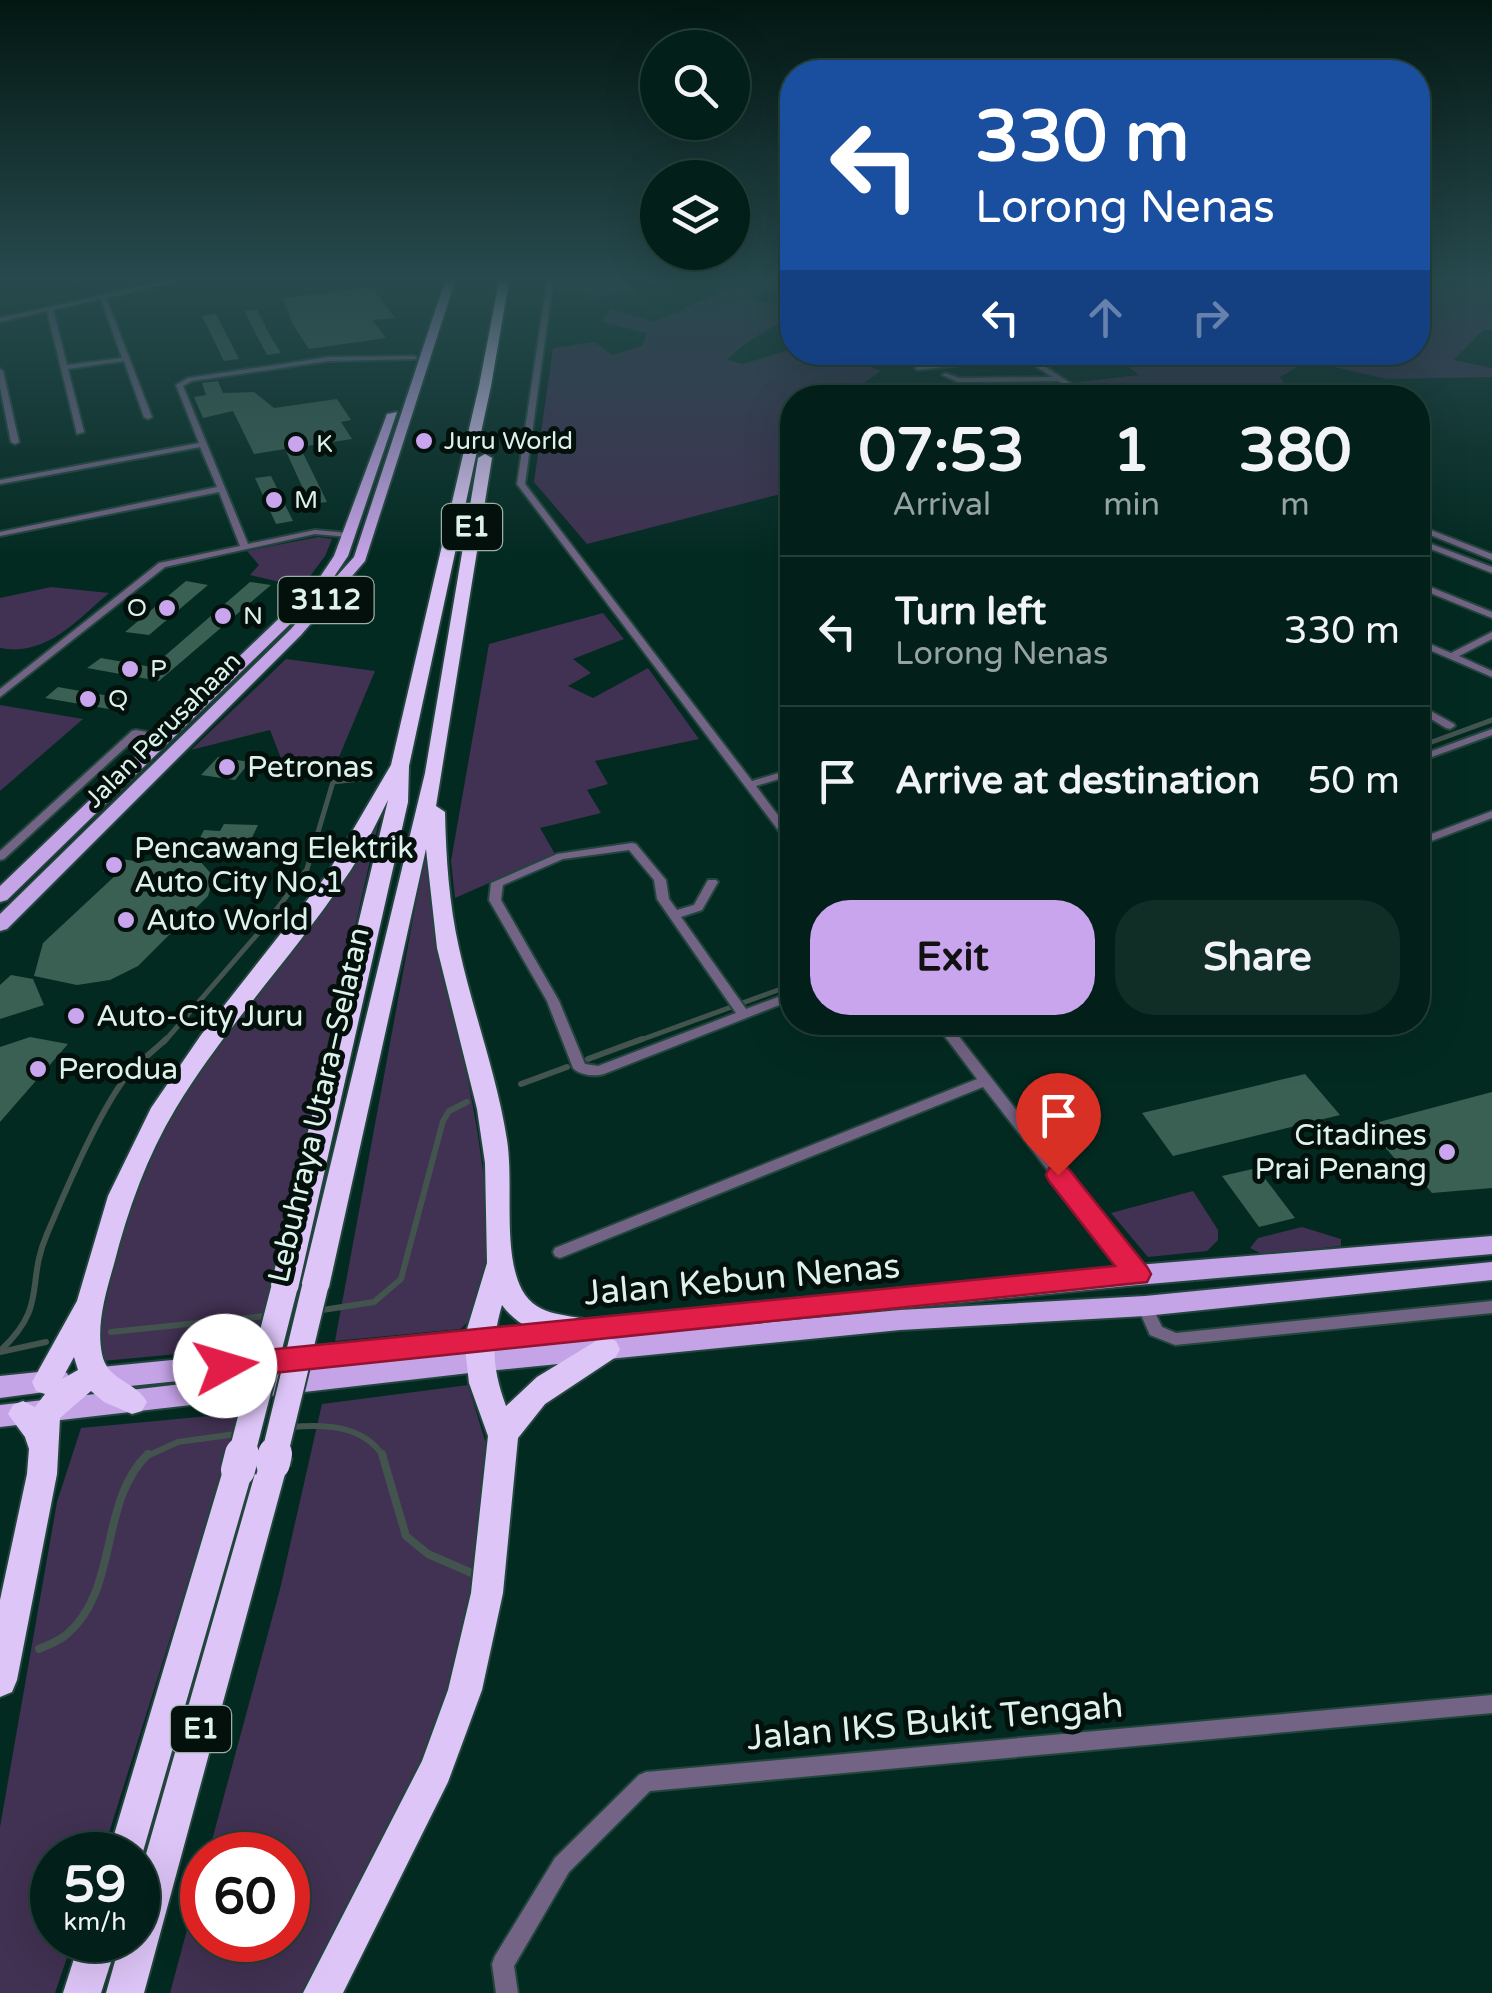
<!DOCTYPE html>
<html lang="en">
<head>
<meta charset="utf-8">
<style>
  body { margin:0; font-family:"Varela Round",sans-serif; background:#102d26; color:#f1f3f6; height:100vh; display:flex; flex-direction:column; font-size:38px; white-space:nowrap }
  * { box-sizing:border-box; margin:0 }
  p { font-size:32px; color:#96a3a2 }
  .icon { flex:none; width:55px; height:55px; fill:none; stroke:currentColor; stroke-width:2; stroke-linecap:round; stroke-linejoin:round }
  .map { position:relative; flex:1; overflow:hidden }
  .side { position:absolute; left:780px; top:385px; width:650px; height:650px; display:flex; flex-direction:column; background:#022019; border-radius:40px; box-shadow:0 10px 40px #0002,0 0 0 2px #233e38 }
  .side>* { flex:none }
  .banner { position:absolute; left:780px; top:60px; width:650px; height:305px; border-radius:40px; box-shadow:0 10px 40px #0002,0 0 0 2px #233e38; background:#1a4fa0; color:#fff; overflow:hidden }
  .fabs { position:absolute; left:640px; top:30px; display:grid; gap:20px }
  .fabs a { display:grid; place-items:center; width:110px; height:110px; border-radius:50%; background:#022019; box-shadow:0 10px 40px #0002,0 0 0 2px #233e38; font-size:50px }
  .speed { position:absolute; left:30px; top:1832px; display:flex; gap:20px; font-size:50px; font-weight:700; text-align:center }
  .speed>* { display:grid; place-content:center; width:130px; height:130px; border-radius:50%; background:#022019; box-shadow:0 10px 40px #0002,0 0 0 2px #233e38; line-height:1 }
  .speed small { font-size:25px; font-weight:400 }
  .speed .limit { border:15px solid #d22; background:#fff; color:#111 }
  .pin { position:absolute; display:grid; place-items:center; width:85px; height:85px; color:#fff; margin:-102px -42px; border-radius:50% 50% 50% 0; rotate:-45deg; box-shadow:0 0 10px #0007 }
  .pin .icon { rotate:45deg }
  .me { position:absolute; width:110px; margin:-55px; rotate:84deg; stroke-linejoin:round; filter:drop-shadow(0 0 8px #0008) }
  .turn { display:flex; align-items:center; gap:35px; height:210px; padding:0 30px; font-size:45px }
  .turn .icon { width:130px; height:130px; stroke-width:2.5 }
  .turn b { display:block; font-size:70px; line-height:85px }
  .lanes { display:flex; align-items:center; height:95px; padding:0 30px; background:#0003; justify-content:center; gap:50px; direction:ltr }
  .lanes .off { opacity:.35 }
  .eta { display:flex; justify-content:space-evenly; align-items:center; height:170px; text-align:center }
  .eta b { font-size:60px; font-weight:700; line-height:70px }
  .button { display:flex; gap:20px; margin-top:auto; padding:20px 30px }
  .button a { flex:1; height:115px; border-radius:40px; background:#c9a5ee; color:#111; font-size:40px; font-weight:700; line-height:115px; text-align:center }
  .button a+a { background:#102d26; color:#f1f3f6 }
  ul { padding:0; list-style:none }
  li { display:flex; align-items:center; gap:30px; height:150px; padding:0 30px; border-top:2px solid #233e38 }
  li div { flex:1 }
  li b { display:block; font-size:38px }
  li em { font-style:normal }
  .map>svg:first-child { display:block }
  .green { fill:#413152 }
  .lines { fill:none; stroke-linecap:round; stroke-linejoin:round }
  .stream-far3 { stroke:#43544e; stroke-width:4 }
  .stream-far2 { stroke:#43544e; stroke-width:5 }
  .stream-far1 { stroke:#43544e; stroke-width:6 }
  .stream { stroke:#43544e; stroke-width:8 }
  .building { fill:#3a5f53 }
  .minor-casing { stroke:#22463d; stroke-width:4 }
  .primary-casing { stroke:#22463d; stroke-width:4 }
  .motorway-casing { stroke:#22463d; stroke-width:4 }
  .minor { fill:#736384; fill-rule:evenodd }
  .primary { fill:#c5a3e7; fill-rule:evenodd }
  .motorway { fill:#ddc5f7; fill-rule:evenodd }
  .motorway-bridge-far1-casing { stroke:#22463d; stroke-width:30; stroke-linecap:butt }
  .motorway-bridge-casing { stroke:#22463d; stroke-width:38; stroke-linecap:butt }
  .motorway-bridge-far1 { stroke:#ddc5f7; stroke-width:26 }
  .motorway-bridge { stroke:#ddc5f7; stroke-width:34 }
  .route { fill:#e11d48; stroke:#92132f; stroke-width:2.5 }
  .poi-dot { fill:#c9a5ee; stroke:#03100b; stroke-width:4 }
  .labels { text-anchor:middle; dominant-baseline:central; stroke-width:10; stroke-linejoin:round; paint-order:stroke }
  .far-poi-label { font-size:25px; fill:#def2eb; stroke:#03100b; text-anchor:start }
  .far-street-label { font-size:25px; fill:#def2eb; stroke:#03100b }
  .shield { fill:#03100b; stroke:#9caea8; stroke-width:2.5 }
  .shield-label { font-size:28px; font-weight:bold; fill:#def2eb }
  .poi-label { font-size:30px; fill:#def2eb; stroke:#03100b; text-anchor:start }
  .street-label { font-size:30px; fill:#def2eb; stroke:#03100b }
  .near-street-label { font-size:35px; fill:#def2eb; stroke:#03100b }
</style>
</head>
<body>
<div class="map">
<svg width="1492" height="1993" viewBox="0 0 1492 1993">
  <rect width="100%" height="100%" fill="#032a21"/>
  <g class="green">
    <path d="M560,281h68l8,9 -46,9 -8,-10 -23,4z"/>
    <path d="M746,281h46v8l-27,1 -16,8 25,7 18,-5v13c-20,18 -49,27 -64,47l14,4 50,-15v3l45,1 44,18 -36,26 -53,1v93l-205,53 -53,-62 19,-134 42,-6 17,13 30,-9 5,-13 -46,-11 10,-13 43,13z"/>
    <path d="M1418,281l74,1v20l-4,2 4,3v23h-9l-29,30 38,8v9l-106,2 -78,-18 -28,16 10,16 12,4h-129l-40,-7 -45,1 -16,-8 67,-8 -28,-21 -77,7 -10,-8 394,-1z"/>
    <path d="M318,537l14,2 -7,17 -23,31 -52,-12 9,-10 -12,-14z"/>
    <path d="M51,587l58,6c-33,28 -63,64 -109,55v-50z"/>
    <path d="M603,613l21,26 -51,20 18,14 -23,13 25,12 55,-30 51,71 -104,22 13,23 -21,6 14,23 -61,15 15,26 -100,44 -4,-37 38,-217z"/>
    <path d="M286,659l89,12 -36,86 -57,4 -12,-31 -79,20z"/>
    <path d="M0,705l83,14 -83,72z"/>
    <path d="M378,825l-118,521 -157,15 -7,-28 43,-159 31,-64 56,-81 111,-139z"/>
    <path d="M429,832c2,35 1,72 8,107 14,73 91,343 23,390l-125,12z"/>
    <path d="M1193,1191l25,39v10l-11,11 -59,6 -37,-44z"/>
    <path d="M1302,1227l39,12v7l-79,8 -12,-6 8,-10z"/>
    <path d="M468,1385l19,62 1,64 -21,138 -34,103 -124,241h-139l32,-119v66h86v-85h-80l72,-266 42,-185z"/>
    <path d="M241,1413l-139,442h-50v85h21l-18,53h-55v-166l57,-325 24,-74z"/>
  </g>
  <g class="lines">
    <path class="stream-far3" d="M1488,721l4,-1"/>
    <g class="stream-far2">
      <path d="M1418,747l74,-27"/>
      <path d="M164,1042l97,-112 46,-61 26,-87 35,-4"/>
      <path d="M635,1042l157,-57"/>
    </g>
    <g class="stream-far1">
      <path d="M588,1059l54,-20"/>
      <path d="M521,1084l46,-17"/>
      <path d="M316,1311l58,-9 27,-23 42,-158 6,-10 18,-9"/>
      <path d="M111,1332l154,-16"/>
      <path d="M0,1351c49,-46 25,-66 47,-117 18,-42 56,-133 85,-164 10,-11 23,-20 34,-31"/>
      <path d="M0,1352l46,-10"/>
      <path d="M291,1427c35,-3 72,-2 93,30"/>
      <path d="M145,1457l33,-15 58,-8"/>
    </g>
    <g class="stream">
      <path d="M382,1454l24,82 22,18 46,20"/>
      <path d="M39,1649c9,-4 20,-8 27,-14 54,-45 32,-133 82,-181"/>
    </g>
  </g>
  <g class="building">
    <path d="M372,287l23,31 -23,2 14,18 -77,11 -16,-24 -10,-27z"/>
    <path d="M257,310l15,29 9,14 -14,2 -23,-44z"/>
    <path d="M216,314l23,45 -15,2 -22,-45z"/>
    <path d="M218,381l5,12 31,-1 20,16 63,-9 14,21 -10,2 11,17 -52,8 27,55 -17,2 -25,-55 -31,5 -21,-43 -30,7 -9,-21 12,-2 -4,-12z"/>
    <path d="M271,476l22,45 -17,3 -21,-46z"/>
    <path d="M186,581l22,4 -59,50 -24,-3z"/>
    <path d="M250,582l21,3 -112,96 -72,-13 14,-10 51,9z"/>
    <path d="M58,687l74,13 -12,11 -75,-13z"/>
    <path d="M218,757l32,5 -15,18 -34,-5z"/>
    <path d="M224,824l34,1 -14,29 -51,-1 21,24 -6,19 -70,70 -28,14 -33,5 -43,-9 9,-33 74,-69 -15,-3 13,-13 26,4 36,-6 12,3 15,-29 16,1z"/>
    <path d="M11,975l22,4 11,26 -44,14v-34z"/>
    <path d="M30,1037l38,7 -68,78v-75z"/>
    <path d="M1305,1074l35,41 -167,41 -31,-43z"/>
    <path d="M1492,1092v96l-60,5 -23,-27 -6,2 -26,-30 5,-1 -7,-14z"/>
    <path d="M1257,1168l38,50 -36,9 -37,-51z"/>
  </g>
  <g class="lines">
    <g class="minor-casing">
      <g id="minor">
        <path d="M74,281h7l-3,2z"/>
        <path d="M167,281h11l-72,17 46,119 -4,2 -4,-2 -20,-56 -56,8 16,63 -7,2 -30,-123 -47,11v-4zM101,299l21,59 -55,7 -14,-55z"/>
        <path d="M547,281h6l-28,203 227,297 40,-12v6l-36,11 36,48v10l-4,-1 -271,-359z"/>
        <path d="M1015,352h8l70,46h-9l-26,-17 -100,1 -16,-7 3,-2 14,5 93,-1 -29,-19 -105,12 -3,-2 3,-2 99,-11z"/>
        <path d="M414,356l2,1v2l-87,2 -137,20 -9,5 65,158 67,-14 33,3 4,2 -4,2 -33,-3 -150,33 -165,130v-8l159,-126 81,-17 -21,-54 -219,44v-4l217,-45 -17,-40 -200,37v-4l199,-37 -23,-58 12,-7 141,-21z"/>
        <path d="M0,369l3,2 16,71 -4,2 -4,-2 -11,-55z"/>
        <path d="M937,393l37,3 3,2 -42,-2 -1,-1z"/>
        <path d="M1418,525l74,29v6l-74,-30z"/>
        <path d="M1418,539l74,28v6l-74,-29z"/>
        <path d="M1418,582l74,30v6l-74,-30z"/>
        <path d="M1492,632v7l-33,17 33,15v6l-74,-32v-6l33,14z"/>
        <path d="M1418,704l36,20 1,2 -5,3 -4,-1 -28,-17z"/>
        <path d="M1492,729v6l-74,27v-6z"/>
        <path d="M136,730l29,5 5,3 -5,3 -27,-5 -134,123 -4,1v-9l132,-120z"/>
        <path d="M1492,811v7l-74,28v-7z"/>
        <path d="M632,843l4,1 30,36 3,19 8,11 17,-5 14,-25h8l2,2 -16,28 -21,7 65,92 46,-17v8l-188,74c-9,3 -25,1 -31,-6l-26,-67 -58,-101 2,-17 66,-29zM629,850l25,30 3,19 79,114 -138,53 -13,-2 -26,-63 -58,-101 2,-15 60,-26z"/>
        <path d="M934,1022h31l-12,7 189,242 3,4 -3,4 -5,2 -5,-2 -149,-192 -418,169 -5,2 -5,-2 -2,-4 2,-4 422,-169z"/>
        <path d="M1145,1300l5,2 12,25 14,6 316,-32v12l-317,32 -25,-10 -13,-29 3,-4z"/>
        <path d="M1492,1695v18l-842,78 -81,81 -55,94 4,27h-22l-4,-29 3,-8 60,-98 84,-83 7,-3z"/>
      </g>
    </g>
    <g class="primary-casing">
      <g id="primary">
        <path d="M445,281h10l-90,280 -64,74 -294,294 -7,2v-17l291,-285 33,-38 -317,309 -7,2v-16l316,-303 18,-27 53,-142 10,-2 -49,144 -21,31 27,-30z"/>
        <path d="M1492,1236v18l-355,31 -584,58 347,-33 245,-14 347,-34v18l-347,36 -245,14 -422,42 -478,55v-22l451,-52 -360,37 -9,-3 -4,-8 4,-8 9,-3 1046,-103z"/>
        <path d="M58,1370l9,3 4,8 -4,8 -67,9v-22z"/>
      </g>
    </g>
    <g class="motorway-casing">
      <g id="motorway">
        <path d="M499,281h10l-18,105 -82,380 -1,36 -110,487 -4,8 -10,3 -10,-3 -4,-8 118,-489c-14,27 -26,55 -44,80 -53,79 -119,147 -168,228 -29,48 -48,101 -62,156 -8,28 -18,61 -12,90 5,27 34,27 45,48l-5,9 -10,3 -28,-12 -13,-11 -31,27 -3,56 -40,206 -5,12 -12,5v-97l27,-126 2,-25 -4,-12 -17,-23 5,-9 10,-4 12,6 10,-13 -9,-3 -4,-9 45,-81 31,-105 43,-88 50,-73 125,-159 65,-111 88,-379zM74,1357l4,13 -16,9z"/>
        <path d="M485,454l7,4 -56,348 9,6c1,46 4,91 14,136 14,64 38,127 48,192 7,44 -5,112 15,150 16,29 48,23 74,32l4,8 -4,8c-31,10 -76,-7 -94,-33 -11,38 -10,63 4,101l31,-29 59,-36 10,-4 10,4 4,8 -4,8 -71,47 -27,34 -15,155 -21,97 -34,92 -105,211h-40l119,-232 26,-71 23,-97 17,-157 -19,-53 -5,-44 23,-76 -2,-100 -8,-54 -40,-161 -11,-99 -97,438 -4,8 -10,3 -10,-3 -4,-8 124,-514 53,-315z"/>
        <path d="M273,1450l11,4 4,9 -144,530h-38l15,-53h17v-58l120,-419 4,-9z"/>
        <path d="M238,1457l11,4 4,9 -115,399v-14h-30l115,-385 4,-9z"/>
        <path d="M80,1940h38l-17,53h-38z"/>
      </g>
    </g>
    <use href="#minor" class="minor"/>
    <use href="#primary" class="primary"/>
    <use href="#motorway" class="motorway"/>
    <g class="motorway-bridge-far1-casing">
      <g id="motorway-bridge-far1">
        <path d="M241,1457l43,-168"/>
        <path d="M274,1457l41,-170"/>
      </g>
    </g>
    <g class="motorway-bridge-casing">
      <g id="motorway-bridge">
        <path d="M273,1463l2,-9"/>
        <path d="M238,1470l4,-16"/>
      </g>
    </g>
    <use href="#motorway-bridge-far1" class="motorway-bridge-far1"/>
    <use href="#motorway-bridge" class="motorway-bridge"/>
  </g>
  <linearGradient id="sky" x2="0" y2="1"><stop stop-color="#021712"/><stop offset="0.5" stop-color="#284a4e"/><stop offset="1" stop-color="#284a4e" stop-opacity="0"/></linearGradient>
  <rect width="1492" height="560" fill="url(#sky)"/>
  <path class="route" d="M1058,1165l10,3 79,99 4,7 -4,8 -922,96 -10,-4 -4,-8 4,-9 10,-3 890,-88 -66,-85 -3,-6 3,-7z"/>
  <g class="poi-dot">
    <circle cx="424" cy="441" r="10"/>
    <circle cx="296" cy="444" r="10"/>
    <circle cx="274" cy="500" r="10"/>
    <circle cx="167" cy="608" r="10"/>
    <circle cx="223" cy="616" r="10"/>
    <circle cx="130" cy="669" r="10"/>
    <circle cx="88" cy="699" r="10"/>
    <circle cx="227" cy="767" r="10"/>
    <circle cx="114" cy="865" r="10"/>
    <circle cx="126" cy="920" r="10"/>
    <circle cx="76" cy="1016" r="10"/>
    <circle cx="38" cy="1069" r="10"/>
    <circle cx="1447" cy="1152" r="10"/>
  </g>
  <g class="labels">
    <g class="far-poi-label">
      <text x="444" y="441">Juru World</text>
      <text x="316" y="444">K</text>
      <text x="294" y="500">M</text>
      <text x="147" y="608" text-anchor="end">O</text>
      <text x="243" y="616">N</text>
      <text x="150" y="669">P</text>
      <text x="108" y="699">Q</text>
    </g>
    <g class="far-street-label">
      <text transform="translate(163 730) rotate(-45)">Jalan Perusahaan</text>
    </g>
    <g class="shield">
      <rect x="442" y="504" width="60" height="46" rx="8"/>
      <rect x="278.5" y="577" width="95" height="46" rx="8"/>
      <rect x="171" y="1706" width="60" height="46" rx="8"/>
    </g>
    <g class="shield-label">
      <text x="472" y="527">E1</text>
      <text x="326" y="600">3112</text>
      <text x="201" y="1729">E1</text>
    </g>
    <g class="poi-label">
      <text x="247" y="767">Petronas</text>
      <text x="134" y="848">Pencawang Elektrik<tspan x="134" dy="34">Auto City No.1</tspan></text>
      <text x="146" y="920">Auto World</text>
      <text x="96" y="1016">Auto-City Juru</text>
      <text x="58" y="1069">Perodua</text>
      <text x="1427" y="1135" text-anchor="end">Citadines<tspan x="1427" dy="34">Prai Penang</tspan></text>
    </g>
    <g class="street-label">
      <text transform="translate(319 1105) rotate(-77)">Lebuhraya Utara–Selatan</text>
    </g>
    <g class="near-street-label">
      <text transform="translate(742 1280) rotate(-5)">Jalan Kebun Nenas</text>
      <text transform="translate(935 1722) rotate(-5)">Jalan IKS Bukit Tengah</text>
    </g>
  </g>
</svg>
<div class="fabs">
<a><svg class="icon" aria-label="search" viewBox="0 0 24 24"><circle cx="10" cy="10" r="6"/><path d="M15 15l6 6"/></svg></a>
<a><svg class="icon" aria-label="layers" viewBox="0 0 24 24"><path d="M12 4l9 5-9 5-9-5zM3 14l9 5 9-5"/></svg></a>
</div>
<div class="speed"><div>59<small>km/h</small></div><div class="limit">60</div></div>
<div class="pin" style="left:1058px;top:1175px;background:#d93025"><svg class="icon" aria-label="arrive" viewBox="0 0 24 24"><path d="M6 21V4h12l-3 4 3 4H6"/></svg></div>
<svg class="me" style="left:225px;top:1366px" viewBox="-20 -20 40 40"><circle r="19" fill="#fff"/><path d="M0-13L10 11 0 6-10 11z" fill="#e11d48"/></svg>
<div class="banner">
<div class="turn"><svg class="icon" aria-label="left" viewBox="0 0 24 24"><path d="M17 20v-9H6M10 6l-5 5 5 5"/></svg><div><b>330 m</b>Lorong Nenas</div></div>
<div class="lanes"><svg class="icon" aria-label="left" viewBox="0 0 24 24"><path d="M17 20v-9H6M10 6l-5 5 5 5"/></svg><svg class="icon off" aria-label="ahead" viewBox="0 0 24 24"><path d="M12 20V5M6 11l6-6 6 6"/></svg><svg class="icon off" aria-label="right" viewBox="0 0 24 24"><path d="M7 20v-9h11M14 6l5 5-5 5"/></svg></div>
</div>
<section class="side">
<div class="eta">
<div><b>07:53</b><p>Arrival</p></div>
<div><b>1</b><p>min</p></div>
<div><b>380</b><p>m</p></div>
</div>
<ul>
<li><svg class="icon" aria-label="left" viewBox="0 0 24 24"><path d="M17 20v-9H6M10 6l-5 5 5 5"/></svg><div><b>Turn left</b><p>Lorong Nenas</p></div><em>330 m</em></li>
<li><svg class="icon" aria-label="arrive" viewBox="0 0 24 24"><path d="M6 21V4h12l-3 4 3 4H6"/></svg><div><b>Arrive at destination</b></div><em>50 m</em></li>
</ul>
<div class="button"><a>Exit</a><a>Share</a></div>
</section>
</div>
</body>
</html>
